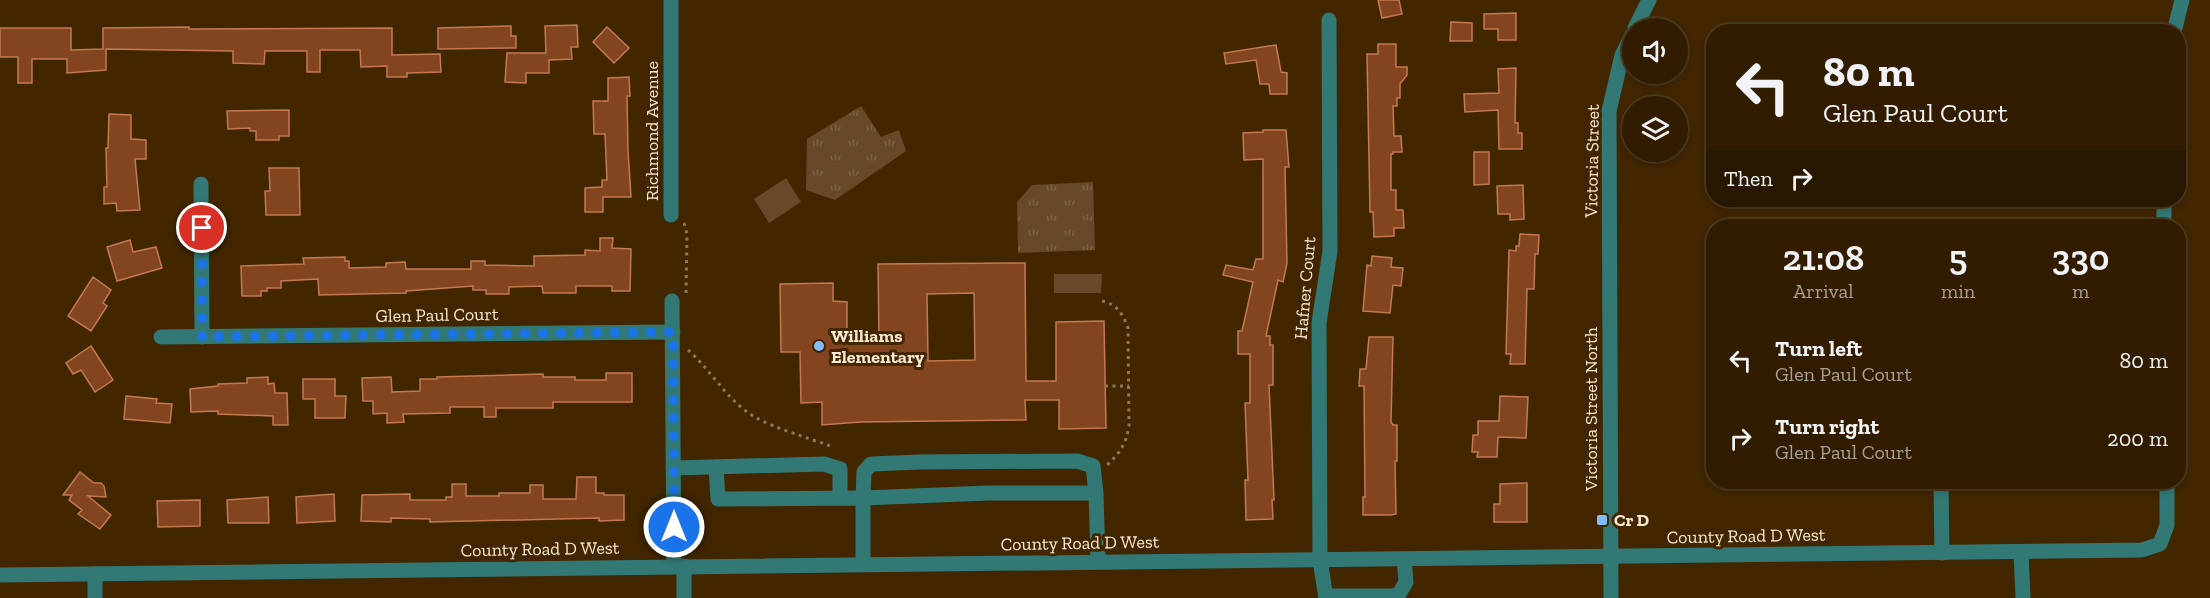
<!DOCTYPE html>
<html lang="en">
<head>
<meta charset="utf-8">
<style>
  body { margin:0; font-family:"Zilla Slab",serif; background:#3d290f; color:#f1f3f6; height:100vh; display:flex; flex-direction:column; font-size:22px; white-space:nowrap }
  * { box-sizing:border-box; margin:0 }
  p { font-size:20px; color:#a8a199 }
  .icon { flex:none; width:33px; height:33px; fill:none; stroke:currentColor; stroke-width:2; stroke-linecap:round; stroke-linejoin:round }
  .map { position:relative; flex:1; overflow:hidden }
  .drawer { position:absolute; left:1706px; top:219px; width:480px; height:270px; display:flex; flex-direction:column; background:#311c00; border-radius:24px; box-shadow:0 3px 9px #0003,0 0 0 2px #4c3a22 }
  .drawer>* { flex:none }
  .hud { position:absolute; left:1706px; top:24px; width:480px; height:183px; border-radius:24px; box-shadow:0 3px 9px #0003,0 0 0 2px #4c3a22; background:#311c00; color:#f1f3f6; overflow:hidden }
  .fabs { position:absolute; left:1622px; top:18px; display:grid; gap:12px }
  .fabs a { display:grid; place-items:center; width:66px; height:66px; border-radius:50%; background:#311c00; box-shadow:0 3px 9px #0003,0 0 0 2px #4c3a22; font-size:30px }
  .pin { position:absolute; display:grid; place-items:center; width:51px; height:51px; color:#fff; margin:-26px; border:3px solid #fff; border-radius:50%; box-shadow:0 2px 6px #0007 }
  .me { position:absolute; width:66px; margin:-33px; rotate:0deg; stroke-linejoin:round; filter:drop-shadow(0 0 4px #0008) }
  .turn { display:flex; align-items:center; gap:21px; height:126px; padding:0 18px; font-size:27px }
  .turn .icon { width:78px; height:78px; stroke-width:2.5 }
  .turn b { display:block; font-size:42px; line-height:51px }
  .then { display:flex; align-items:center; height:57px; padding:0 18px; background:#0003; gap:12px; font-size:22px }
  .eta { display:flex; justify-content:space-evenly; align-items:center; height:102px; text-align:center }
  .eta b { font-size:36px; font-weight:600; line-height:42px }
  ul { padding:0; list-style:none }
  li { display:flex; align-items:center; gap:18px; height:78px; padding:0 18px }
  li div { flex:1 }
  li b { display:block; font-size:22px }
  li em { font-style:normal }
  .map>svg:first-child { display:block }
  .grass { fill:url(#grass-tufts) }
  .pitch { fill:#654928 }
  .building { fill:#82451f; stroke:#c37a50; stroke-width:1.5; fill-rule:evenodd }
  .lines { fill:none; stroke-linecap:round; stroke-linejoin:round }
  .path { stroke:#8e7758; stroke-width:3; stroke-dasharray:3 4.5; stroke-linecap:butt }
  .minor { stroke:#327975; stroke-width:15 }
  .route { stroke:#1a73e8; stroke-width:10; stroke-dasharray:0 18 }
  .poi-dot { fill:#80bdfa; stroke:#412600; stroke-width:2 }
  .labels { text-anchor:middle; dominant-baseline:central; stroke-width:6; stroke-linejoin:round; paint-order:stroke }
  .street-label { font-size:18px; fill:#fbe9d5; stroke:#412600 }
  .poi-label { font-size:18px; font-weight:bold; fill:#fbe9d5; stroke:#412600; text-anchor:start }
</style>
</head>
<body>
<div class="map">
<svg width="2210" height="598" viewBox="0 0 2210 598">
  <defs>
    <pattern id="grass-tufts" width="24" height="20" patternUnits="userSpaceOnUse" patternTransform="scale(1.5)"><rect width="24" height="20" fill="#654928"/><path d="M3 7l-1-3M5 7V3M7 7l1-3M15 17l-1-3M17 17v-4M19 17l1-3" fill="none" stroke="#7c6346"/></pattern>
  </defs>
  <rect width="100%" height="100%" fill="#412600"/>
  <g class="grass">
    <path d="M861,106l20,31 18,-7 7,21 -71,49 -29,-10 1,-51z"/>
    <path d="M1093,182l2,68 -77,3 -1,-51 15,-17z"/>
  </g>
  <g class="pitch">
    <path d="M786,178l15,24 -32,21 -15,-24z"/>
    <path d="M1054,274h48l-1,19h-47z"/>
  </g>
  <g class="building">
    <path d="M1378,0h21l3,14 -20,4z"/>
    <path d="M1516,13v27h-18v-11h-14v-15z"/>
    <path d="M1451,22l21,1v18h-22z"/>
    <path d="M577,25l1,22h-7l1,12 -23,1v13h-23v10l-21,-1 2,-29h39l-1,-27z"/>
    <path d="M511,26v10h5v12l-78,1v-21z"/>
    <path d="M189,27v2l203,-1v27l48,-1 1,18 -34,1v4h-20v-11l-26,1 -1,-17h-40v22h-13v-21h-42l-1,13 -31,-1v-12l-127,-2v21l-39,3v-14h-35v24h-14v-26h-18v-29h71v22l32,-1v-21z"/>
    <path d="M607,27l22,21 -15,15 -21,-21z"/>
    <path d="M1378,44h18v23h11v8l-7,9v14h-3v8h-4l1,30h7l1,16h-9v2h-2v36h5v20h7l1,18h-10v8l-20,1 -1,-25h-3l-3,-158h11z"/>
    <path d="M1276,45l5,27 6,1v21h-17l-1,-10h-9l-4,-24 -30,4 -2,-11z"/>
    <path d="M1516,68l-1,55h3v10h4v16h-23l-1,-39 -33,2 -1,-18 35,-1 -1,-24z"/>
    <path d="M629,77l1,19h-3l1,55 3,46h-28v15h-18v-24l17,-1v-7h5l-2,-46h-11l-1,-33h15v-23z"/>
    <path d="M289,110v26h-10v4h-23v-9h-6v-3l-22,1 -1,-18z"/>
    <path d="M109,114l22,1v24l15,1v19h-11l5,51 -23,1 -1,-8 -12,1v-17h3l-1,-39h2z"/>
    <path d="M1263,130h23l3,37h-4l2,96 -4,19 -5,-2 -12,56h4v9h3v40h-4l5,115h-2l1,19 -27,1 -1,-40h3l-3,-77h5v-49h-12v-23h4l11,-49 -30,-7 3,-10 27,5 3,-11h7v-100l-19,1 -1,-27 20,-1z"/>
    <path d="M1474,152h15v32l-15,1z"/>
    <path d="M269,168h30l1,47h-34l-1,-24h5z"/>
    <path d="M1523,185l1,34 -14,1v-6h-12l-1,-28z"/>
    <path d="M1520,234l19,1 -1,19h-3l-1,35h-7l-2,75h-15l1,-10h-5l3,-104 7,1v-5h3z"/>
    <path d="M600,238h13l-1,10 19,1 -1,42h-18v-5h-36v7h-33l-1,-7 -33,1v7h-23v-4h-13v-4l-67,5v2l-87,2 -1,-16 -37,2v7h-14v3h-6v5h-19l-1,-30 63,-2 -1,-6 42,-1v4h4v7l37,-1v-4l19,-1 1,7h65v-8h14v4l49,1v-10l51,-1v-5l15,1z"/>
    <path d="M130,240l3,12 23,-5 6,21 -45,13 -10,-34z"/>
    <path d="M1372,256l20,2 -1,9 12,1 -2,18 -8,-1 -3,28 -27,-2 4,-46 4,1z"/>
    <path d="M1025,263l1,118h30v-59l48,-1 2,107 -47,1v-29h-34l1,20 -166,2 -38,3v-23l-21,1 -1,-51h-19l-1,-68 53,-1v18l14,1v38l32,-1 -1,-75zM974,293l1,67 -47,1 -1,-67z"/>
    <path d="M93,277l18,13 -8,13 4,3 -16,25 -23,-15z"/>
    <path d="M1369,337h24l-2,85 2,3h4v36h-2l1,53 -5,1h-28v-18h2l-1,-111h-5l1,-17h6z"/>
    <path d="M91,346l22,34 -18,12 -14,-22 -8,4 -7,-11z"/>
    <path d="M606,373h26v29h-79v6h-57v9h-12v-10h-34v6l-47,1 1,8 -17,1v-10l-14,1v-13h-10l-1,-23 29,-1 1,15 28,-1v-12h17v-2l106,-3v3h32v3h31z"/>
    <path d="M268,377v7l6,-1 1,10h12l1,32h-15v-9l-55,-2v-3l-27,1 -1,-23 28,-3v-2l29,-1v-5z"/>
    <path d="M303,379h32v17h11l-1,22h-30v-19h-12z"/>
    <path d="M126,396l31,3 -1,4 16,1 -2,19 -46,-4z"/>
    <path d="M1500,396l28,1 -2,41 -28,-1 -1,20h-20l1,-5h-6l1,-17h5v-14h21z"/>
    <path d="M80,472l14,11h7l3,3 2,11 -18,-1 23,19 -11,14 -22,-15 4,-4 -13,-10 3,-5h-9z"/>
    <path d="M577,477h19v16h8v2h20v25l-25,1v-3l-169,4v-3l-39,-1v4l-30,-1 1,-26 48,-1v6h36v-3h6v-13h14v12h33v-3h31v-8h13v14h33z"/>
    <path d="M1527,483v39h-33v-18h6v-20z"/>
    <path d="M334,494l1,27 -38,2 -1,-26z"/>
    <path d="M268,497l1,26h-41l-1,-23z"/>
    <path d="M200,500v26l-42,1 -1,-26z"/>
  </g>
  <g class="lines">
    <g class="path">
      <path d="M684,223l3,11 -1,60"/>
      <path d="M1102,301c15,3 21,13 26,27l1,98c-3,18 -9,27 -22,39"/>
      <path d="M688,350c23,20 40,52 67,67 21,12 51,20 75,29"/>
      <path d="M1105,386h24"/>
    </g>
    <g class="minor">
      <path d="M671,0v215"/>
      <path d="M1635,28l14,-28"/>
      <path d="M2174,32l8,-32"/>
      <path d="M201,184l1,153"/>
      <path d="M2164,200v26"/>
      <path d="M672,301l2,265"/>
      <path d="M161,337l512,-5"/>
      <path d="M716,467l2,32 145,-1v66"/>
      <path d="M673,468l151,-4 16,5v29"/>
      <path d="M1941,482l1,71"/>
      <path d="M1096,493l-3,-27 -16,-5 -159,1 -47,2 -7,8 -1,26 126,-5h107l2,69"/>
      <path d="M2021,553l2,45"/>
      <path d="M684,566v32"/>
      <path d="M95,574v24"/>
      <path d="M0,575l2142,-25 18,-6 7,-19v-43"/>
      <path d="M1326,596h67l6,-2 7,-12 -2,-23"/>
      <path d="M1326,598l-6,-38 -1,-237 11,-72 -1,-231"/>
      <path d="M1611,598l-2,-487 13,-56 10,-20"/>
    </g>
  </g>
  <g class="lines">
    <path class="route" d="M202,228v109l471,-5 1,195"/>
  </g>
  <g class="poi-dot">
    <circle cx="819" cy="346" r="6"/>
    <rect x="1596" y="514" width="12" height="12" rx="3"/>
  </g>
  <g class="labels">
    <g class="street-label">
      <text transform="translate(652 131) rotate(-90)">Richmond Avenue</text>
      <text transform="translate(1592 161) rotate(-89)">Victoria Street</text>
      <text transform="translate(1305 288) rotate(-85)">Hafner Court</text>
      <text transform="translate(437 315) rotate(-1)">Glen Paul Court</text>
      <text transform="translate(1591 409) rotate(-90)">Victoria Street North</text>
      <text transform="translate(1746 536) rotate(-1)">County Road D West</text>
      <text transform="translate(1080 543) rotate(-1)">County Road D West</text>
      <text transform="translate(540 549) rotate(-1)">County Road D West</text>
    </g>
    <g class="poi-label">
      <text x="831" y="336">Williams<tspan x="831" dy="21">Elementary</tspan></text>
      <text x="1614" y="520">Cr D</text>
    </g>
  </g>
</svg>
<div class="fabs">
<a><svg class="icon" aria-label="sound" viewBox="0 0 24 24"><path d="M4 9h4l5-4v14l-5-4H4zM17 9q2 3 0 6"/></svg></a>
<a><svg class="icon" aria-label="layers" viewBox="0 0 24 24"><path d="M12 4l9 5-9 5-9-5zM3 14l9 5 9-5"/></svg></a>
</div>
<div class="pin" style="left:202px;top:228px;background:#d93025"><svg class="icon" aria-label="arrive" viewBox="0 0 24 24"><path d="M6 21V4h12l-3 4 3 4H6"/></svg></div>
<svg class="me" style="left:674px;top:527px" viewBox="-20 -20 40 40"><circle r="17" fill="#1a73e8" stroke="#fff" stroke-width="3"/><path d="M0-11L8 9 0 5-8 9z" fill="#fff"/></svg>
<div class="hud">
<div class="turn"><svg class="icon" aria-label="left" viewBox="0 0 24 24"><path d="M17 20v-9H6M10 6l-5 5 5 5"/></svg><div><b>80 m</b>Glen Paul Court</div></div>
<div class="then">Then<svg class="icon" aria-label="right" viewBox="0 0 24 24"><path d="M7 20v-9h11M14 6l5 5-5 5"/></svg></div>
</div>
<section class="drawer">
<div class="eta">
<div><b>21:08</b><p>Arrival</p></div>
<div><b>5</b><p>min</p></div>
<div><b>330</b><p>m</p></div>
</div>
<ul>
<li><svg class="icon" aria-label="left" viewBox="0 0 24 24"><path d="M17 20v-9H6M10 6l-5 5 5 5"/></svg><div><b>Turn left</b><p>Glen Paul Court</p></div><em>80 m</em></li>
<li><svg class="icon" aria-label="right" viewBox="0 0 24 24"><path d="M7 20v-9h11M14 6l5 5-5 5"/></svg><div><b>Turn right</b><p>Glen Paul Court</p></div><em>200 m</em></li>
</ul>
</section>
</div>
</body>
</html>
